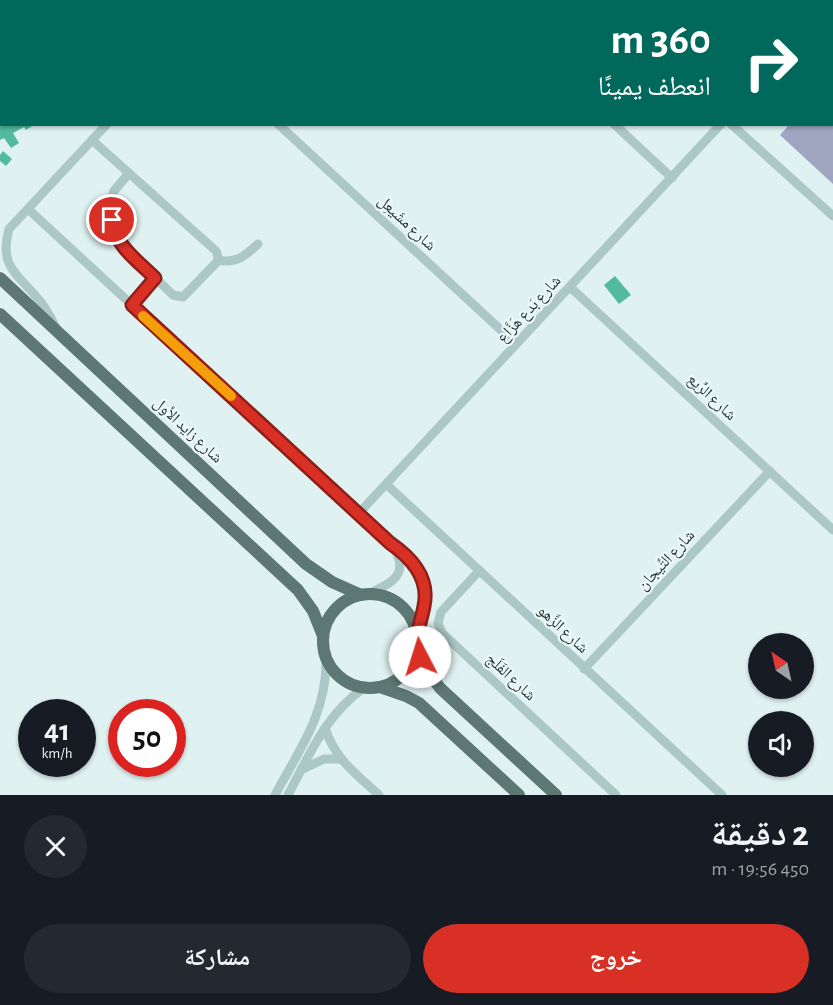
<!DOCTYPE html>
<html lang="ar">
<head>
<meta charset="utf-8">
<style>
  body { margin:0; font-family:"Alegreya Sans","Noto Naskh Arabic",sans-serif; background:#242831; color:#f1f3f6; direction:rtl; height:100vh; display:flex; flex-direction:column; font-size:22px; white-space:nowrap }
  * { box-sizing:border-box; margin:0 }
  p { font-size:20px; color:#9ea1a6 }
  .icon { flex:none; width:33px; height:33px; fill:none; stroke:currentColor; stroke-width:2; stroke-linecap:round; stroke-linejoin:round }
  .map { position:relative; height:795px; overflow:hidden; direction:ltr }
  .sheet { display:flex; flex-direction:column; background:#171b24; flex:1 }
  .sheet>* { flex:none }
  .top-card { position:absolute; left:0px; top:0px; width:834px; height:126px; box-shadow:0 2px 4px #0004; direction:rtl; background:#00695c; color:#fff; overflow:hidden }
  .needle { width:39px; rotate:326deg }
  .tools { position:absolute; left:748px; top:633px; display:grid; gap:12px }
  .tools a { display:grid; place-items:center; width:66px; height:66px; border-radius:50%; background:#171b24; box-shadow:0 2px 4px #0004; font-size:30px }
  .speed { position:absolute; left:18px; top:699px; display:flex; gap:12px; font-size:30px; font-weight:700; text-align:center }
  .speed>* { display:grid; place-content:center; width:78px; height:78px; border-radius:50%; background:#171b24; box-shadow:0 2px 4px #0004; line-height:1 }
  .speed small { font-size:15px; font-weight:400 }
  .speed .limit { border:9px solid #d22; background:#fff; color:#111 }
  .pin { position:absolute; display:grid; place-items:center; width:51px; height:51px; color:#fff; margin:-26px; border:3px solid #fff; border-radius:50%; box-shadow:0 2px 6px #0007 }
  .me { position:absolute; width:66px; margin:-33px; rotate:355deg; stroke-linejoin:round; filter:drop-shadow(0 0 4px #0008) }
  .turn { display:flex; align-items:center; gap:21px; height:126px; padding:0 24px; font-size:27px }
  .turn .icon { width:78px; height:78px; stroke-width:2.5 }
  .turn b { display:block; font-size:42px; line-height:51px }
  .round { display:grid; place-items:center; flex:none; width:63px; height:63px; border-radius:32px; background:#242831 }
  .overview { display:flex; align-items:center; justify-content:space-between; height:102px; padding:0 24px }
  h1 { font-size:36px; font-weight:700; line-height:45px }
  .button { display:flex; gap:12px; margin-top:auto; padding:12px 24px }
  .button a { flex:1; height:69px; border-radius:36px; background:#d93025; color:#fff; font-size:24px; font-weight:700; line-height:69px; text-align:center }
  .button a+a { background:#242831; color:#f1f3f6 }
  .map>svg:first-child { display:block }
  .green { fill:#a0a6bf }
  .building { fill:#52bb9d }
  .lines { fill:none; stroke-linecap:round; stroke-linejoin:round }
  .minor { stroke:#acc8c6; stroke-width:9 }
  .major { stroke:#5d7772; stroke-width:12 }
  .route-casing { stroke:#8d1f18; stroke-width:15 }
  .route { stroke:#d93025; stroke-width:10 }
  .slow { stroke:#f59e0b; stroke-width:10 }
  .labels { text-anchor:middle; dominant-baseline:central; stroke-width:4.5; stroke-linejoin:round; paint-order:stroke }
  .street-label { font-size:16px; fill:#2a3634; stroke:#ebf8f9 }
</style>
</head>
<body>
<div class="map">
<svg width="833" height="795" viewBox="0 0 833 795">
  <rect width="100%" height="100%" fill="#dff1f1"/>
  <path class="green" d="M833,74v110l-53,-49 9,-10 43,-1z"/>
  <g class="building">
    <path d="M0,124h35l-9,6 -2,-3 -11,6 6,10 -8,5 -7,-10 -4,2z"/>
    <path d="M3,151l9,8 -6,7 -6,-5v-6z"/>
    <path d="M615,276l16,19 -12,9 -15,-19z"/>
  </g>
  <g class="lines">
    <g class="minor">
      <path d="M480,0l1,2"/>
      <path d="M757,0l2,2"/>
      <path d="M221,2l2,-2"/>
      <path d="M832,5l1,-1"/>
      <path d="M278,124l238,220"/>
      <path d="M614,124l58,54"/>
      <path d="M731,124l102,92"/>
      <path d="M92,140l124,111 2,6 -1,5 -34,35 -10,-2 -51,-49 -7,-12 -4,-35 3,-8 15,-18"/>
      <path d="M28,209l362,334c38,26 41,47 26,89"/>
      <path d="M218,260c18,4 27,-4 40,-16"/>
      <path d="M570,287l263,243"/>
      <path d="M132,305l23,-27"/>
      <path d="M55,326c-5,-11 -12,-22 -21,-32 -21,-23 -34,-30 -25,-65l98,-105"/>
      <path d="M386,484l336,311"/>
      <path d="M359,513l362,-389"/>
      <path d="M479,571l-38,41 -3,11 4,10 174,162"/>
      <path d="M368,594c23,-10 43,-20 25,-47"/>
      <path d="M584,669l186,-198"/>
      <path d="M325,728c10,31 31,46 54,67"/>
      <path d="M303,769l21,-10h16"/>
      <path d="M275,795c24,-45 52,-82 51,-135"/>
      <path d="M288,795c22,-41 37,-80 77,-108"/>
    </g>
    <g class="major">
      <path d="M0,278l306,286 26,18 29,13"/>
      <path d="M0,314l298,276 15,21 10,25"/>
      <circle cx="370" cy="641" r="47"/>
      <path d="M417,647l8,21 15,20 116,107"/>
      <path d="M380,687l26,9 13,7 100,92"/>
    </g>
  </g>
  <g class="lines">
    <g class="route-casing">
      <path id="route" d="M112,220c3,26 26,41 43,58l-23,27 258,238c22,15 40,35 34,63 -4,22 -11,29 -4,51"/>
    </g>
    <use href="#route" class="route"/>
    <path class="slow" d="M143,316l88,80"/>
  </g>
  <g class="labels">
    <g class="street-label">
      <text transform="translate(407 223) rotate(43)">شارع مشَيعِل</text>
      <text transform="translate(529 309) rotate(-47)">شارع بَدع هَزَّاع</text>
      <text transform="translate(712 397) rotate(43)">شارع الرِّيع</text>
      <text transform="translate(188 430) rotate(43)">شارع زايد الأول</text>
      <text transform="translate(666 560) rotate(-47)">شارع التِّيجان</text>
      <text transform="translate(563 629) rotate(43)">شارع الزَّهو</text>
      <text transform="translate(511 677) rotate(43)">شارع الفَلَج</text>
    </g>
  </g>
</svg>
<div class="tools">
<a><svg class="needle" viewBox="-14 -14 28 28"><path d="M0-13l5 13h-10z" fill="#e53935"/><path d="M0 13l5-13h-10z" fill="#9ea1a6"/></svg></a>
<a><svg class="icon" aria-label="sound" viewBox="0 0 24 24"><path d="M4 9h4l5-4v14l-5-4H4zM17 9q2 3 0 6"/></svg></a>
</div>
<div class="speed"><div>41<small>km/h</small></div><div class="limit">50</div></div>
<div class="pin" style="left:112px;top:220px;background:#d93025"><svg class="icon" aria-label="arrive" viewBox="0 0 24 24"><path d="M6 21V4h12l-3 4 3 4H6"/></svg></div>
<svg class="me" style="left:420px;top:657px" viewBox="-20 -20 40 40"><circle r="19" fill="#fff"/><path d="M0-13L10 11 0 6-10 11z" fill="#d93025"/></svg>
<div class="top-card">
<div class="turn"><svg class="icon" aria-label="right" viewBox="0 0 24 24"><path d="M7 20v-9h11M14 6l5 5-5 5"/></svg><div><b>360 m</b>انعطف يمينًا</div></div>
</div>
</div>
<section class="sheet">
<div class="overview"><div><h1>2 دقيقة</h1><p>450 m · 19:56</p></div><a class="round"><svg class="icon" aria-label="close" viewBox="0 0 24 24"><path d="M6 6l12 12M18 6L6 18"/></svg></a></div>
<div class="button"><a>خروج</a><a>مشاركة</a></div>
</section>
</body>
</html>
